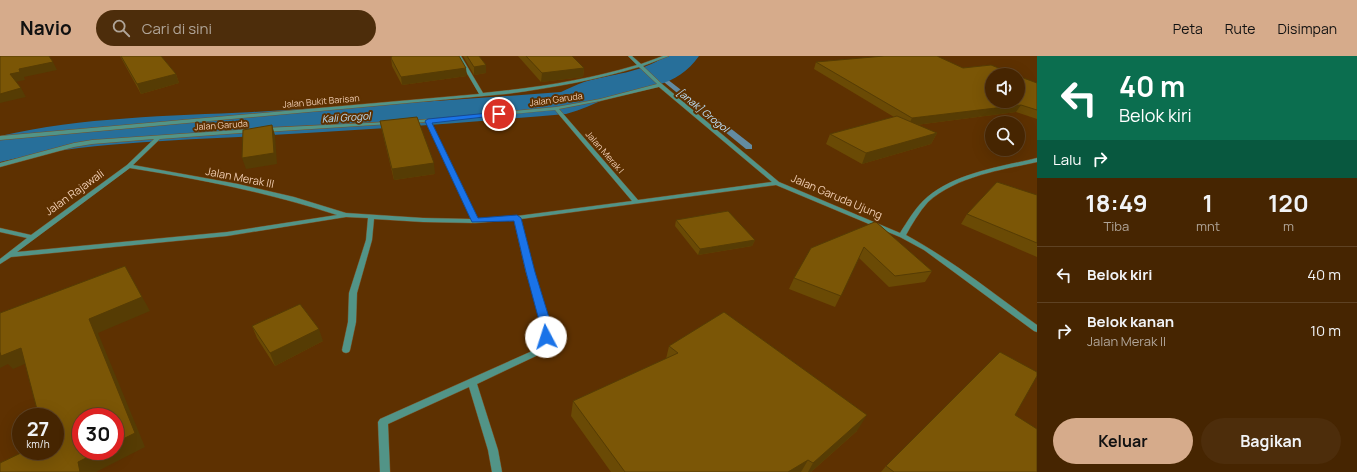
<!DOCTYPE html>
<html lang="id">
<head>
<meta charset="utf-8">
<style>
  body { margin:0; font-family:Manrope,sans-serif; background:#4d2d0b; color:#f1f3f6; height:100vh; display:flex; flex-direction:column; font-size:15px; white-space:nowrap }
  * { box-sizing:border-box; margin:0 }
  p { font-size:13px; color:#b0a599 }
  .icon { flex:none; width:22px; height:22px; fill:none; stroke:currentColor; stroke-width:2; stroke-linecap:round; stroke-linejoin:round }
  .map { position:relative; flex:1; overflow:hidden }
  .details { display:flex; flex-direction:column; background:#462501; width:320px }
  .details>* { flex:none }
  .banner { background:#0b6e4f; color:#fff; overflow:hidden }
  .buttons { position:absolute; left:985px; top:12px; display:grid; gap:8px }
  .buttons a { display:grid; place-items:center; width:40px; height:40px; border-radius:50%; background:#462501; box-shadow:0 4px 16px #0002,0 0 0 1px #5e4223; font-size:20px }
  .speed { position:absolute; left:12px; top:352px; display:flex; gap:8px; font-size:20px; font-weight:700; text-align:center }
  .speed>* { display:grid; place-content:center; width:52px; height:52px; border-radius:50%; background:#462501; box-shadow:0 4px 16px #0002,0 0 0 1px #5e4223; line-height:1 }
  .speed small { font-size:10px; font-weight:400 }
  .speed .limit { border:6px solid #d22; background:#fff; color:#111 }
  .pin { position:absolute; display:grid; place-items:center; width:34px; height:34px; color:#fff; margin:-17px; border:2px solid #fff; border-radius:50%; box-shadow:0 1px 4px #0007 }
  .me { position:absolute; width:44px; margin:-22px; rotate:355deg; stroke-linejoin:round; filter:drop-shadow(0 0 3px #0008) }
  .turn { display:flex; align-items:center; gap:14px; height:84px; padding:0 16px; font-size:18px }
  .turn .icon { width:52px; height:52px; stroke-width:2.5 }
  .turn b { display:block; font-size:28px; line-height:34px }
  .then { display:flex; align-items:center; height:38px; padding:0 16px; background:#0003; gap:8px; font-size:15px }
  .eta { display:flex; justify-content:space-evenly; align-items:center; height:68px; text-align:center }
  .eta b { font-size:24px; font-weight:700; line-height:28px }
  .action { display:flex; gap:8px; margin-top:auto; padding:8px 16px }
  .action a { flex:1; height:46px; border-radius:24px; background:#d6ab8b; color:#111; font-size:16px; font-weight:700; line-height:46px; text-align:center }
  .action a+a { background:#4d2d0b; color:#f1f3f6 }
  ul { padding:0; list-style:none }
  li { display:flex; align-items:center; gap:12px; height:56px; padding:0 16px; border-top:1px solid #5e4223 }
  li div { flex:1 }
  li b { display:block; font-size:15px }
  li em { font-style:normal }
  header { display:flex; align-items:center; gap:24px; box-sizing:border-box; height:56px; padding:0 20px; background:#d6ab8b; color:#111 }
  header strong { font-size:19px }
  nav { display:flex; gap:22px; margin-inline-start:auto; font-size:14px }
  .search { width:280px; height:36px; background:#4d2d0b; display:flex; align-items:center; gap:10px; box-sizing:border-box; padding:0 14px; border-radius:22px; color:#b0a599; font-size:15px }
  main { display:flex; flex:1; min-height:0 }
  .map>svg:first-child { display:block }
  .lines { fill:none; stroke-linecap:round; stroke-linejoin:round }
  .stream { fill:#638ba1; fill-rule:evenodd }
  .river { fill:#276f9a; fill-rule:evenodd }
  .minor-casing { stroke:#7b5024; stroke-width:1 }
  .minor { fill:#529487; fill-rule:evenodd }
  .wall { fill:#6a4a05 }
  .shaded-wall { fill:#563c04 }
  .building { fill:#7b5606; stroke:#563c04 }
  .route { fill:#1a73e8; stroke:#114b97 }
  .labels { text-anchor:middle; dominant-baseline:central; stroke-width:4; stroke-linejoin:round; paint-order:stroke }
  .far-street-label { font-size:9px; fill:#f0cdb2; stroke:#5e3101 }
  .far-water-label { font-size:10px; font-style:italic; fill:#bee2fb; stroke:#5e3101 }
  .street-label { font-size:11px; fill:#f0cdb2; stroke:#5e3101 }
</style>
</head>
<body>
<header>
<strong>Navio</strong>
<div class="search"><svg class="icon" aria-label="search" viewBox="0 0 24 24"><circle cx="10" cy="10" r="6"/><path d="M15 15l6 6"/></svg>Cari di sini</div>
<nav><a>Peta</a><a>Rute</a><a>Disimpan</a></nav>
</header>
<main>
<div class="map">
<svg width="1037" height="416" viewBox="0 0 1037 416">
  <rect width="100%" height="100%" fill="#5e3101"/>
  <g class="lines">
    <path class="stream" d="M654,16h4l94,73v4h-6l-92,-75z"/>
    <path class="river" d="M665,0h34c-22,32 -56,31 -90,42 -15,5 -27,12 -43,16 -104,9 -207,16 -311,22 -86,5 -171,6 -255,26v-26c83,-19 168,-20 253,-24 103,-6 206,-12 308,-20 8,-4 15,-7 23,-10 27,-8 58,-9 81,-26z"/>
    <g class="minor-casing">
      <g id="minor">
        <path d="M457,0h4l22,37c52,-5 104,-13 154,-28l-9,-9h4l9,8 22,-8h6l-26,10 19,18 117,98 121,51c7,-11 14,-23 23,-32 29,-28 77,-34 114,-43v4c-36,8 -80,14 -109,40 -9,10 -16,22 -22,33 46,25 88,59 131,90v7l-3,-1 -80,-59 -30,-22 -24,-13 -124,-52 -255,34 13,53 16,52v13l-5,11 -9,8 -59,28 21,66 4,22h-10l-4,-22 -19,-63 -81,37 2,48h-10l-2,-50 2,-3 150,-67 9,-8 3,-7v-13l-16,-52 -12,-52 -39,3 -52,-1 -49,-3 -2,21 -15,53 -1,29 -6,28 -1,2 -3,1 -3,-1 -1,-2 6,-28 1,-29 17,-53 2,-22 -22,-1 -119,19 -216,21 -11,7v-5l27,-21 -27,-6v-4l31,7 96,-70 27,-26 -62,5 -18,3 -74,20v-4l74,-20 18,-3 160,-11 2,1v2l-94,7 -27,26 105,19 56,13 52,16 77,5 48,1 -45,-97 -15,1h-2v-2l147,-14 44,-8 57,-15 -18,-17c-43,13 -88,21 -133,27l-506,46v-4l479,-42zM659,31l113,95 -134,18 -79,-91 41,-8zM555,54l77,91 -115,15 -40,3 -46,-97zM130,112c70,11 140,25 207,47l-110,17 -210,20z"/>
        <path d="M388,66l2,1v1l-125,8 -3,-2 3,-2z"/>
      </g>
    </g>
    <use href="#minor" class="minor"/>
  </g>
  <g class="wall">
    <path d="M120,0h41l15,18 3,9 -38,11z"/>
    <path d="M463,0h16l7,9v8l-12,2z"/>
    <path d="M518,0h54l12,12 -1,9 -42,5z"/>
    <path d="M391,2l76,18 -65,9 -10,-19z"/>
    <path d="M816,6l147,6 74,15v36l-21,-7 -100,13 21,8 -6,11 -69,20 -36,-20 4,-10 64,-17 -80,-48z"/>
    <path d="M380,65l55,53 -41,6 -12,-49z"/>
    <path d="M1037,139v62l-76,-33 6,-10z"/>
    <path d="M676,164l79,20 -3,6 -54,9 -23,-29z"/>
    <path d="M876,166l56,49 -7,11 -36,5 -30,-29 -24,49 -46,-18 5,-11z"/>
    <path d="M252,270l71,15 -48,25 -18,-28z"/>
    <path d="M669,290l188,85 -46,41h-200l-40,-56 2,-15 93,-42z"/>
    <path d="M1015,359l22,57h-156l5,-6z"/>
  </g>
  <g class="shaded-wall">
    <path d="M53,6l4,8 -33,7 1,3 -10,2 -5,-8 9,-5z"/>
    <path d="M486,9v8l-12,2v-8z"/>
    <path d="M466,12l1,8 -65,9 -1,-8z"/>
    <path d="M584,12l-1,9 -42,5 1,-9z"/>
    <path d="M176,18l3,9 -38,11 -4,-10z"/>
    <path d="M21,32l5,9 -26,6v-9z"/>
    <path d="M1021,49l-5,7 -108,14 4,-8z"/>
    <path d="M272,69l3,10 2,29 -31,5 -4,-11z"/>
    <path d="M937,77l-6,11 -69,20 4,-11z"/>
    <path d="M434,107l1,11 -41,6 -2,-11z"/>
    <path d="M755,184l-3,6 -54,9 2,-6z"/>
    <path d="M125,210l25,45 -52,22 47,114 -49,25h-16l-2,-10 22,-11h15v-8l-26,-124z"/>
    <path d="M319,273l4,12 -48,25 -5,-13z"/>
    <path d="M21,292l11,13 -19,8 -5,-5 -8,4v-18z"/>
    <path d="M867,359l-10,16 -46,41h-3l5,-9z"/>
    <path d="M808,404l-7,12h-13z"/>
  </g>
  <g class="building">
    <path d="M0,0h49l4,6 -34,7 1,3 -10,2 11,14 -21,6z"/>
    <path d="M121,0h40l15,18 -39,10z"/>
    <path d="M392,0h67l7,12 -65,9 -10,-19z"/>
    <path d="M467,0h12l7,9 -12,2z"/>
    <path d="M526,0h46l12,12 -42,5z"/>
    <path d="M884,0h53l26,12 28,-3 25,10h-24v26h26v-25l19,7v27l-16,-5 -109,13 -96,-56z"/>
    <path d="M897,60l40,17 -71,20 -36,-19z"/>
    <path d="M417,61l17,46 -42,6 -12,-48z"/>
    <path d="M272,69l2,28 -32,5 1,-28z"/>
    <path d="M997,126l40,13v48l-70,-29z"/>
    <path d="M728,155l27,29 -55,9 -24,-29z"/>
    <path d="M877,165l-1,1 56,49 -37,5 -31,-29 -23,49 -47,-18 17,-30z"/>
    <path d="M125,210l17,31 -53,22 46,114 -20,10v-26h-34v34h19l-22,11 2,10h-80v-9l25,-12h30v-34h-16l-18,-69 -20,8 -1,-4v-39z"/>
    <path d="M300,248l19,25 -49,24 -18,-27z"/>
    <path d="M724,256l143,103 -54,48 -5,-3 -20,12h-163l-52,-71 105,-48 -9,-7z"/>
    <path d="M1000,296l37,20v4l-22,39 22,14v43h-143l-8,-6z"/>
  </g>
  <path class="route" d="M499,56l2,1v2l-69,8 46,95 39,-3 4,3 14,54 16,52v13l-2,3h-7l-2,-3v-13l-14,-52 -12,-51 -42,1 -47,-101 3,-2z"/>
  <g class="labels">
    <g class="far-street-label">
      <text transform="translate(556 43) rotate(-8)">Jalan Garuda</text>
      <text transform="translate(321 45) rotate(-5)">Jalan Bukit Barisan</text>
      <text transform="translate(221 69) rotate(-4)">Jalan Garuda</text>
      <text transform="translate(605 96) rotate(49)">Jalan Merak I</text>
    </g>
    <g class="far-water-label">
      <text transform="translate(703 54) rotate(39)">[anak] Grogol</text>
      <text transform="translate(346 61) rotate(-4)">Kali Grogol</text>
    </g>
    <g class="street-label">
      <text transform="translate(240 121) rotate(11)">Jalan Merak III</text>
      <text transform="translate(74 136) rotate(-36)">Jalan Rajawali</text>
      <text transform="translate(837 140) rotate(23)">Jalan Garuda Ujung</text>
    </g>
  </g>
</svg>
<div class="buttons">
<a><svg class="icon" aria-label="sound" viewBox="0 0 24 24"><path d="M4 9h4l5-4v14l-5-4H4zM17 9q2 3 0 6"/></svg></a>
<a><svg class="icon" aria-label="search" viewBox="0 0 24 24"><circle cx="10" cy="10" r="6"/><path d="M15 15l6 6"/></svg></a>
</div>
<div class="speed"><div>27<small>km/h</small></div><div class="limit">30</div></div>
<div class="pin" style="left:499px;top:58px;background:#d93025"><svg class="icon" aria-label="arrive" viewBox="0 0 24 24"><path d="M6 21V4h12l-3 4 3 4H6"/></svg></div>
<svg class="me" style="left:546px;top:281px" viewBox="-20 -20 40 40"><circle r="19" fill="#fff"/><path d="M0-13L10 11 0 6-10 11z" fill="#1a73e8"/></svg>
</div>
<section class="details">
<div class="banner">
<div class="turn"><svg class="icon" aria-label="left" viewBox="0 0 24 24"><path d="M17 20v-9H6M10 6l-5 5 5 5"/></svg><div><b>40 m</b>Belok kiri</div></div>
<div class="then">Lalu<svg class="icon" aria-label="right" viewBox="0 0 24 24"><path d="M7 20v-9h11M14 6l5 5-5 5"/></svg></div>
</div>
<div class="eta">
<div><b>18:49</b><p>Tiba</p></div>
<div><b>1</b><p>mnt</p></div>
<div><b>120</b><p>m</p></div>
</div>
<ul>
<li><svg class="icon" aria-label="left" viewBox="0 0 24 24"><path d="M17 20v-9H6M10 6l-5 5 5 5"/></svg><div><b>Belok kiri</b></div><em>40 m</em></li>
<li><svg class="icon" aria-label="right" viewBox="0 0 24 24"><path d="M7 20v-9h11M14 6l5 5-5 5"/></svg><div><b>Belok kanan</b><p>Jalan Merak II</p></div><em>10 m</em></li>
</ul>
<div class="action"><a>Keluar</a><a>Bagikan</a></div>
</section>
</main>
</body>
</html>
